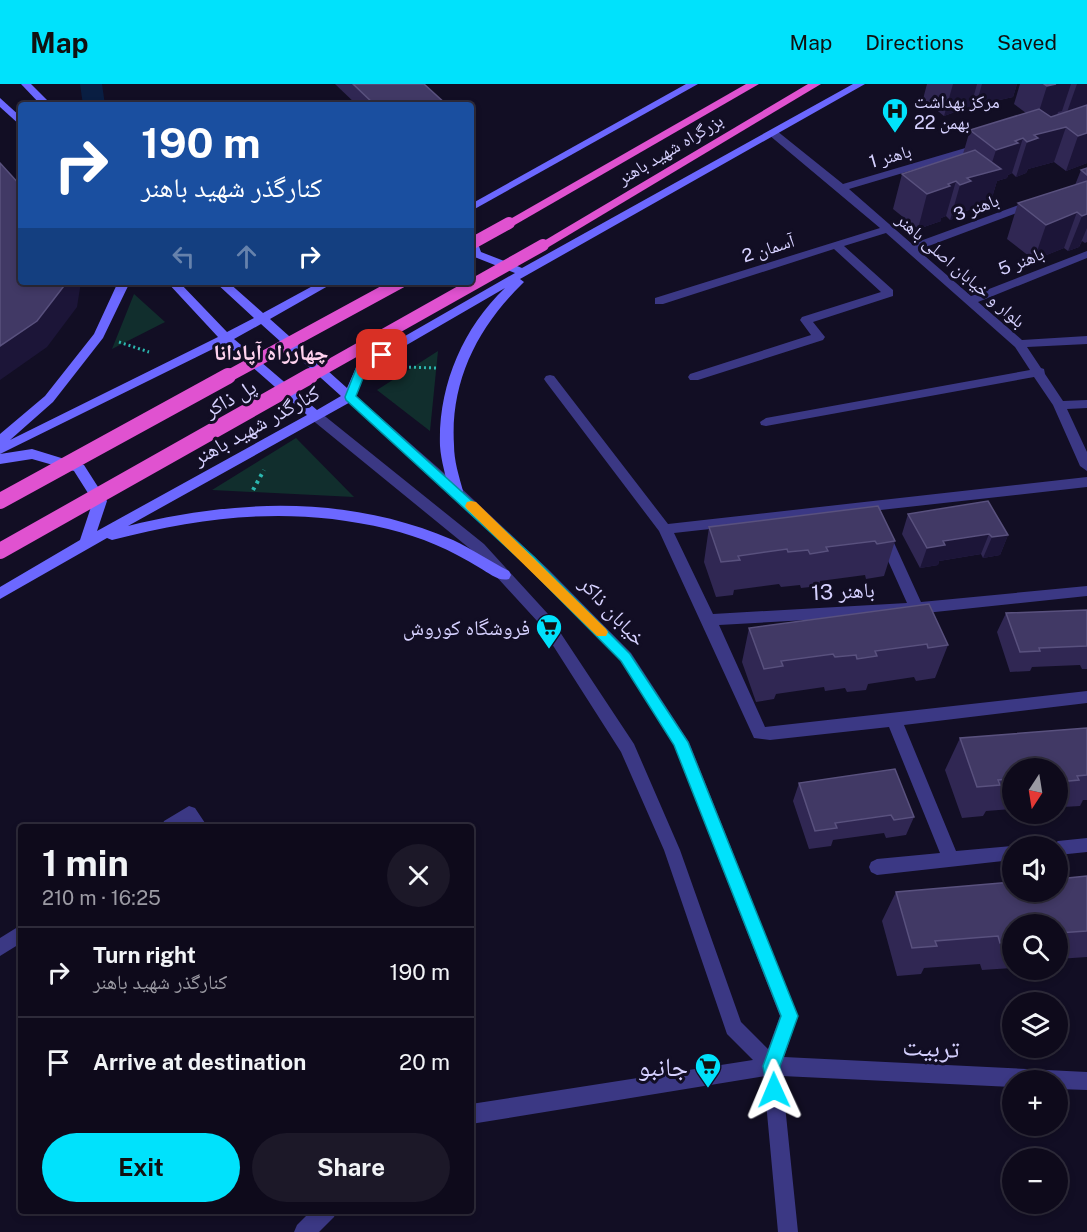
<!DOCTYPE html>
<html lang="en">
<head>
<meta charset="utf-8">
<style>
  body { margin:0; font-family:"Public Sans","Noto Naskh Arabic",sans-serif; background:#1c1828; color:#f1f3f6; height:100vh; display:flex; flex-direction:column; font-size:22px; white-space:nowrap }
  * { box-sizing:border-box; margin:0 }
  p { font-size:20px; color:#9b9aa3 }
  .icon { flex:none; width:33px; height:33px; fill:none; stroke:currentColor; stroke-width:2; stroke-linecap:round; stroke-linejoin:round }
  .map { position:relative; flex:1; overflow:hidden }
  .sheet { position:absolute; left:18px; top:740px; width:456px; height:390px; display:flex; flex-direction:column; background:#0e0a1b; border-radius:6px; box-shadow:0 3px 9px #0003,0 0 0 2px #2e2b3a }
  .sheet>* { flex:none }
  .top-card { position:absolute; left:18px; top:18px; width:456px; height:183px; border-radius:6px; box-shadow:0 3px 9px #0003,0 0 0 2px #2e2b3a; background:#1a4fa0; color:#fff; overflow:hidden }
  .needle { width:39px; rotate:192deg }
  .buttons { position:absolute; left:1002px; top:674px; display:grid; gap:12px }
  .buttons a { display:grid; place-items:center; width:66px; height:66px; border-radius:50%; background:#0e0a1b; box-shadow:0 3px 9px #0003,0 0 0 2px #2e2b3a; font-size:30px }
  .pin { position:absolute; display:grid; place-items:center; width:51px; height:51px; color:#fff; margin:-26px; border-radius:12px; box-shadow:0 3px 9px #0006 }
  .me { position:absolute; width:66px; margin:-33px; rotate:359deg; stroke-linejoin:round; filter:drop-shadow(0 0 4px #0008) }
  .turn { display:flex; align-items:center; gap:21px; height:126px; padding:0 24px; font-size:27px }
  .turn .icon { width:78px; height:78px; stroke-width:2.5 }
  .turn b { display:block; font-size:42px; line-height:51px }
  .lanes { display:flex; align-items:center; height:57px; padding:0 24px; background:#0003; justify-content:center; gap:30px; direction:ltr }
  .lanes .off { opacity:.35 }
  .round { display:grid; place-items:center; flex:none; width:63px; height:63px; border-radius:32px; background:#1c1828 }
  .headline { display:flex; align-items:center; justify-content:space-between; height:102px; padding:0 24px }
  h1 { font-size:36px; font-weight:700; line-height:45px }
  .cta { display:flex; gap:12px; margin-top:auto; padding:12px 24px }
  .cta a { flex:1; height:69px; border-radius:36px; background:#00e2fc; color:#111; font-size:24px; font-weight:700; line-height:69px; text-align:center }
  .cta a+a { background:#1c1828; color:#f1f3f6 }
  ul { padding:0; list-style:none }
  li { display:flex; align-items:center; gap:18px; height:90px; padding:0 24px; border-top:2px solid #2e2b3a }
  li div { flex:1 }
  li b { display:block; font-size:22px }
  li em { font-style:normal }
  header { display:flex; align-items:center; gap:36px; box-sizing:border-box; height:84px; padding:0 30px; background:#00e2fc; color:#111 }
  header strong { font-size:28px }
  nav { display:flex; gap:33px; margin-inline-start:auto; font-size:21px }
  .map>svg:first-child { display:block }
  .green { fill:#112e2d }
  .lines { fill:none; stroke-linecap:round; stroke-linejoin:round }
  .canal { fill:#091e42; fill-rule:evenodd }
  .path-far1 { stroke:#2cb8b0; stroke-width:3; stroke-dasharray:2 3; stroke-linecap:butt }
  .path { stroke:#2cb8b0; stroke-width:4; stroke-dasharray:3 4.5; stroke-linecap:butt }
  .minor { fill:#3b3884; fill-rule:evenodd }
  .tertiary { fill:#3b3884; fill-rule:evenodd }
  .secondary { fill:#6c68ff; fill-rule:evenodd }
  .trunk { fill:#e052d0; fill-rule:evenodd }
  .trunk-bridge-far1 { stroke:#e052d0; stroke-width:12 }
  .trunk-bridge { stroke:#e052d0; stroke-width:16 }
  .wall { fill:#302753 }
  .shaded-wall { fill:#1c1538 }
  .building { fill:#413965; stroke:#59517e; stroke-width:1.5 }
  .route { fill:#00e2fc; stroke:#0093a4; stroke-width:1.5 }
  .slow { fill:#f59e0b }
  .labels { text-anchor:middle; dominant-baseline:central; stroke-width:6; stroke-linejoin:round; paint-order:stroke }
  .far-poi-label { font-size:18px; fill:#d6d1ff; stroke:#120e24; text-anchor:start }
  .far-street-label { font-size:18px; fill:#d6d1ff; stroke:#120e24 }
  .street-label { font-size:21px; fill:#d6d1ff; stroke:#120e24 }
  .poi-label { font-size:21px; fill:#d6d1ff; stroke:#120e24; text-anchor:end }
  .neighbourhood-label { font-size:22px; font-weight:bold; fill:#ffd3ef; stroke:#120e24 }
  .near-street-label { font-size:26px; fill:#d6d1ff; stroke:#120e24 }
  .near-poi-label { font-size:26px; fill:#d6d1ff; stroke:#120e24; text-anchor:end }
</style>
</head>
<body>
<header>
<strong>Map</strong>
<nav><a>Map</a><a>Directions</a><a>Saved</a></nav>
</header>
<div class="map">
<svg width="1087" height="1148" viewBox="0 0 1087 1148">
  <rect width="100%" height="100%" fill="#120e24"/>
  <g class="green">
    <path d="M134,210l31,28 -53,27z"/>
    <path d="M438,267l-8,80 -53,-41z"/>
    <path d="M296,354l58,59 -142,-7z"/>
  </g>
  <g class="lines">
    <path class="canal" d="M80,0h22l3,21h-22z"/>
    <g class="path-far1">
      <path d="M119,258l30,10"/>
      <path d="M404,283l32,1"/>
    </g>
    <path class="path" d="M253,406l11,-20"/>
    <g class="minor">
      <path d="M769,47h8l66,53 136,-40h8v4l-138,41 63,55 118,-43h8v4l-120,45 53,46 116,-45v7l-109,44 44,38 65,-4v8l-60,3 14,21 3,1 1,5 18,27 24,-1v8l-20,1 20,43v19l-7,-5 -27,-61 -19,-28 -268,49 -5,-1 -1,-3 6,-4 264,-48 -15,-23 -129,-114 -42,13 49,44v6l-80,26 12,15 -2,3 -125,40h-8l-2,-3 2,-3 121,-39 -11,-15 2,-3 79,-25 -47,-43 -171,55h-8v-6l225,-70 -111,-93z"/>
      <path d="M550,291l4,1 114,148 419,-47v10l-413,46 39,81 194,-11 -31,-69 7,-5 7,5 31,68 166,-16v10l-171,18 -197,11 46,102 322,-36v12l-183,22 52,126 56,-5v14l-135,15 -6,-3 -2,-5 2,-5 6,-3 63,-6 -51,-126 -119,13 -16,-2 -95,-207 -113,-149 -2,-3 2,-3z"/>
      <path d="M189,722l6,2 12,18h-17l-3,-3 -4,3h-21l2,-5z"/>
      <path d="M1087,754v14l-29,3v-9h-7l7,-5z"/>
      <path d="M21,841v18l-21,13v-18z"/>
      <path d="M772,973l7,2 2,7 -2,7 -7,2 -301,49v-20z"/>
      <path d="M312,1126h25l-3,7 -15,15h-25l3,-7z"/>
    </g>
    <path class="tertiary" d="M350,309l4,1 107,94 88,82 82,83 58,89 109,274 -14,41 303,15v18l-29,-1v-9h-46v7l-230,-11 16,156h-20l-15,-162 -36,-36 -63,-184 -43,-98 -83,-130 -64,-70 -163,-133 -1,-3 1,-3h10l163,131 64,70 86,130 46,106 61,172 27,27 12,-33 -106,-271 -53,-84 -82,-83 -88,-84 -105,-94 -2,-3 2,-3z"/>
    <g class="secondary">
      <path d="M21,0h10l21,21h-11z"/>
      <path d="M686,0h12l-227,127v-7z"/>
      <path d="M853,0h12l-345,195 4,3 -2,2c-45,44 -72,98 -68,161 0,16 5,31 9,46l-2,3h-10l-2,-3c-3,-15 -8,-30 -9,-45 -2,-59 22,-117 65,-158l-138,80 -13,32 -226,126c108,-27 221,-31 325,14 19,9 37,21 56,31l2,4 -2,4c-10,3 -20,-6 -29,-11 -29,-18 -59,-31 -92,-39 -97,-23 -181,-13 -276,11l-5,-2 -107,61v-12l80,-47 13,-39 -19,-30 -42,-12 -32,5v-30l45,-38 49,-62 24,-52h12l-27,56 -50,64 -43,38 208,-103 -51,-55h12l48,50 27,-14 -39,-36h13l35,31 57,-31h15l-65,37 77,69 11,-25 157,-90 -43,-17 -1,-18 6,3 4,11 41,16zM261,240l80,72 -24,14 -83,-71zM225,259l82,72 -210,116 10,-30 -23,-36 -52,-16 -32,5z"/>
      <path d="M0,14l21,19v9l-21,-19z"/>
    </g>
    <g class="trunk">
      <path d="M746,0h13l-246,142 -4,1 -6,-4z"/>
      <path d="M808,0h13l-274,164 -4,1 -6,-4z"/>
    </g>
    <g class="trunk-bridge-far1">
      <path d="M471,160l38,-21"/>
      <path d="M225,294l176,-96"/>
      <path d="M307,294l236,-133"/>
    </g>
    <g class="trunk-bridge">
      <path d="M0,417l228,-125"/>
      <path d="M0,467l310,-175"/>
    </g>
  </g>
  <g class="wall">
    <path d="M335,0h89l23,21h-90z"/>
    <path d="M927,0h90l-4,13 -27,6 -1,4 -10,2 -4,-3 -27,10 -21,-17z"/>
    <path d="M1020,0h67v79l-21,8 -12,-9 -26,7 -2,4 -10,4 -4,-4 -4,2 -1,3 -10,3 -7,23 -28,8 -1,4 -11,4 -4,-4 -5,2v3l-23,8 -25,-20 9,-35 61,-20 7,-24 56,-17 -12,-9z"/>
    <path d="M1087,84v74l-2,1 -3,-2 -3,6 -11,4 -4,-3 -30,12 -27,-21 11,-36 57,-18 6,-15z"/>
    <path d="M908,430l100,21 -8,20 -17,3 -2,-4 -42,7 -1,4 -18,3 -18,-34z"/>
    <path d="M709,443l186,14 -11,35 -18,3 -1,-4 -45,6 -1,5 -18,2 -1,-3 -19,2 -2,-3 -45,6 -1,5 -17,2 -12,-35z"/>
    <path d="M1087,526v59h-5l-2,-4 -48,2 -2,4 -20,1 -13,-40 9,-19z"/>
    <path d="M749,544l199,17 -13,33 -19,3 -2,-4 -46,7 -2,6 -19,2 -2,-4 -20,3 -1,-4 -48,7 -2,5 -18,3 -14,-40z"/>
    <path d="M1087,644v72h-4l-3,6 -17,1 -3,5h-2v-44h-46v41l-26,2 -3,5 -21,2 -17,-48 15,-32z"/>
    <path d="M799,699l115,34 -8,18 -20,3 -2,-5 -51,7 -2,6 -22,3 -16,-48z"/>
    <path d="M1087,792v81l-29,2v-35h-46v44l-30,2 -2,-6 -56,4 -3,6 -24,2 -15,-55 14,-29z"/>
  </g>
  <g class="shaded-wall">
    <path d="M953,0h24l-6,22 -27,10z"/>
    <path d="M982,0h35l-4,13 -27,6 -1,4 -10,2z"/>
    <path d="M1056,0h15l-9,27 -4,1 -1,3 -21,6 11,-35z"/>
    <path d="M1077,0h10v22l-21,9z"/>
    <path d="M1066,43l-12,35 -26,7 -2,4 -10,4 11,-35 7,-7z"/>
    <path d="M1087,49v30l-21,8 12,-35z"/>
    <path d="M1023,54l-11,35 -4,2 -1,3 -10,3 -7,23 -28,8 -1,4 -11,4 10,-35 7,-7 22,-6 7,-22 19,-9z"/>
    <path d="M956,97l-10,35 -5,2v3l-23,8 9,-35z"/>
    <path d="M1087,125v19l-8,19 -11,4 14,-35z"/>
    <path d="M1077,128l-13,36 -30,12 12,-35z"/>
    <path d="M67,198h14l-4,25 -30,40 -47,33v-34z"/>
    <path d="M989,450l-8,20 -42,7 -1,4 -18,3 7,-20 16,-7z"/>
    <path d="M1008,451l-8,20 -17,3 9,-21z"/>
  </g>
  <g class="building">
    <path d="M353,0h71l23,21h-72z"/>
    <path d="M1044,0h12l-9,2z"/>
    <path d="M1087,21v28l-9,3 -12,-9 -32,8 4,3 -11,4 -4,-4 -8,3 3,2 -22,7 -26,-20 69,-21 12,8z"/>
    <path d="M975,66l26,19 -34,9 4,3 -11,4 -4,-4 -8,3 2,2 -23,8 -25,-20z"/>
    <path d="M0,79l21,23v96h46l-30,39 -37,25z"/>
    <path d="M1087,84v7l-6,-5z"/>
    <path d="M1087,97v33l-5,2 -5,-4 -31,13 -28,-22z"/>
    <path d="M988,417l20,34 -16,2 -3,-3 -46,7 2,4 -18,3 -19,-34z"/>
    <path d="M878,422l17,35 -18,3 -2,-3 -49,6 2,4 -18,3 -2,-4 -20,2 -1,-3 -49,7 2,4 -19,2 -12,-35z"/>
    <path d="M929,520l19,41 -20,3 -1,-4 -52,7 2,5 -20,3 -1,-4 -21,2 -2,-3 -52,7 2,5 -19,3 -15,-41z"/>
    <path d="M1087,526v36l-48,2 1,3 -20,1 -14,-39z"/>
    <path d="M1087,644v47l-10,1 2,4 -21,2v-14h-46v11l-14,1 2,5 -23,2 -17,-49z"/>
    <path d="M895,685l19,48 -20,3 -3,-5 -56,8 2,5 -22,3 -16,-48z"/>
    <path d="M1087,792v55l-29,2v-9h-46v18l-12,1 -2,-7 -63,5 2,5 -25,2 -16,-56 116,-10v9h46v-12z"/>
  </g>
  <path class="route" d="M382,267l6,4 -21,13 -11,28 178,161 96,97 58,88 110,274 -18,50 3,24 -3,6 -6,3 -6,-3 -5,-30 18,-50 -107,-271 -53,-84 -96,-97 -179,-164 -1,-3 13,-33z"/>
  <path class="slow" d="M471,417l5,1 130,127 2,3 -2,4h-9l-130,-127 -2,-3 2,-4z"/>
  <defs>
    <g id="hospital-pin" transform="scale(1.35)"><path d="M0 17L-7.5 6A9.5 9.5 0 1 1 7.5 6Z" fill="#00e2fc" stroke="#120e24"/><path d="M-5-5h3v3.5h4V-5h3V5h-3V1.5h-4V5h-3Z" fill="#111"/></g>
    <g id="supermarket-pin" transform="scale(1.35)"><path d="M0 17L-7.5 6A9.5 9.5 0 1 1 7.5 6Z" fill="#00e2fc" stroke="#120e24"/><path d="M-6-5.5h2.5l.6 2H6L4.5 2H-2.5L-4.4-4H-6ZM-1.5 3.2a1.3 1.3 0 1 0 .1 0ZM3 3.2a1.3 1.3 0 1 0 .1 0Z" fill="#111"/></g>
  </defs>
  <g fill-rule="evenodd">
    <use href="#hospital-pin" x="895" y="27"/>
    <use href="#supermarket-pin" x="549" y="543"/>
    <use href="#supermarket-pin" x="708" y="982"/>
  </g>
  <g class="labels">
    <g class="far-poi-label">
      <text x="914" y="17">مرکز بهداشت<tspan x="914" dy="21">22 بهمن</tspan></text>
    </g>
    <g class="far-street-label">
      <text transform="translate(670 65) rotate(-31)">بزرگراه شهید باهنر</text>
      <text transform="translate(890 72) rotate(-16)">باهنر 1</text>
      <text transform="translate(976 123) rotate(-20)">باهنر 3</text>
      <text transform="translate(768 164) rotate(-18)">آسمان 2</text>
      <text transform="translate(1021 177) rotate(-22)">باهنر 5</text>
      <text transform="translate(961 186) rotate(41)">بلوار و خیابان اصلی باهنر</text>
    </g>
    <g class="street-label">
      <text transform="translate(230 314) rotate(-29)">پل ذاکر</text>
      <text transform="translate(256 341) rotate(-29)">کنارگذر شهید باهنر</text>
      <text transform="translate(843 507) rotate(-3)">باهنر 13</text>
      <text transform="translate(613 527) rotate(47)">خیابان ذاکر</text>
    </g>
    <g class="poi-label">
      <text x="530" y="543">فروشگاه کوروش</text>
    </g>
    <g class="neighbourhood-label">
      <text x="271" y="268">چهارراه آپادانا</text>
    </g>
    <g class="near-street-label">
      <text transform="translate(931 963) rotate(3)">تربیت</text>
    </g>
    <g class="near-poi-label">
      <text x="688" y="982">جانبو</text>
    </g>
  </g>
</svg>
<div class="buttons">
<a><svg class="needle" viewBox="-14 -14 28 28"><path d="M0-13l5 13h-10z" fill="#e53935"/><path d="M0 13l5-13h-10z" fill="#9b9aa3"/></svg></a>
<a><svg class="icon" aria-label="sound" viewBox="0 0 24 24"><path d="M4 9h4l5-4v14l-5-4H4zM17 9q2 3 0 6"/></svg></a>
<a><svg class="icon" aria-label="search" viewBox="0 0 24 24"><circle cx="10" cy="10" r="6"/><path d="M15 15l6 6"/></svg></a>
<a><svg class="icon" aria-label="layers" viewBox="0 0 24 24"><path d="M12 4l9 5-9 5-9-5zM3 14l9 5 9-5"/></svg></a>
<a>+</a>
<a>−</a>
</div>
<div class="pin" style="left:382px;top:271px;background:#d93025"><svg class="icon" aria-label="arrive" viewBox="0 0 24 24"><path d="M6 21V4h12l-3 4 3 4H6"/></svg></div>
<svg class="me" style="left:774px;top:1006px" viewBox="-20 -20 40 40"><path d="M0-17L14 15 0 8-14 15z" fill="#00e2fc" stroke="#fff" stroke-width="4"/></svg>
<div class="top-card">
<div class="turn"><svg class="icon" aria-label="right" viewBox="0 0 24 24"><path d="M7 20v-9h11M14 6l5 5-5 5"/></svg><div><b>190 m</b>کنارگذر شهید باهنر</div></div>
<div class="lanes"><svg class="icon off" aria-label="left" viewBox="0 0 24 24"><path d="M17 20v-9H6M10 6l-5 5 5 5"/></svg><svg class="icon off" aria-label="ahead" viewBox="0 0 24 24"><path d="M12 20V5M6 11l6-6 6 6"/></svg><svg class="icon" aria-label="right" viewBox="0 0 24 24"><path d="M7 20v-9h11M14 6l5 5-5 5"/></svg></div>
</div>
<section class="sheet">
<div class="headline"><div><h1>1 min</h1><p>210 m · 16:25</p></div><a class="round"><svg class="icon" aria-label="close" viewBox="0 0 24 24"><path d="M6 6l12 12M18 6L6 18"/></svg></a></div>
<ul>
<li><svg class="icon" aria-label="right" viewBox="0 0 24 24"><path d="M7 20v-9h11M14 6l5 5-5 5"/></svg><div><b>Turn right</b><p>کنارگذر شهید باهنر</p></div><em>190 m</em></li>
<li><svg class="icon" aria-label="arrive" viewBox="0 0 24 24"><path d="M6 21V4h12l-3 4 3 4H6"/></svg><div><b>Arrive at destination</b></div><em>20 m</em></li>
</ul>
<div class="cta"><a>Exit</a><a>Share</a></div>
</section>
</div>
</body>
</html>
